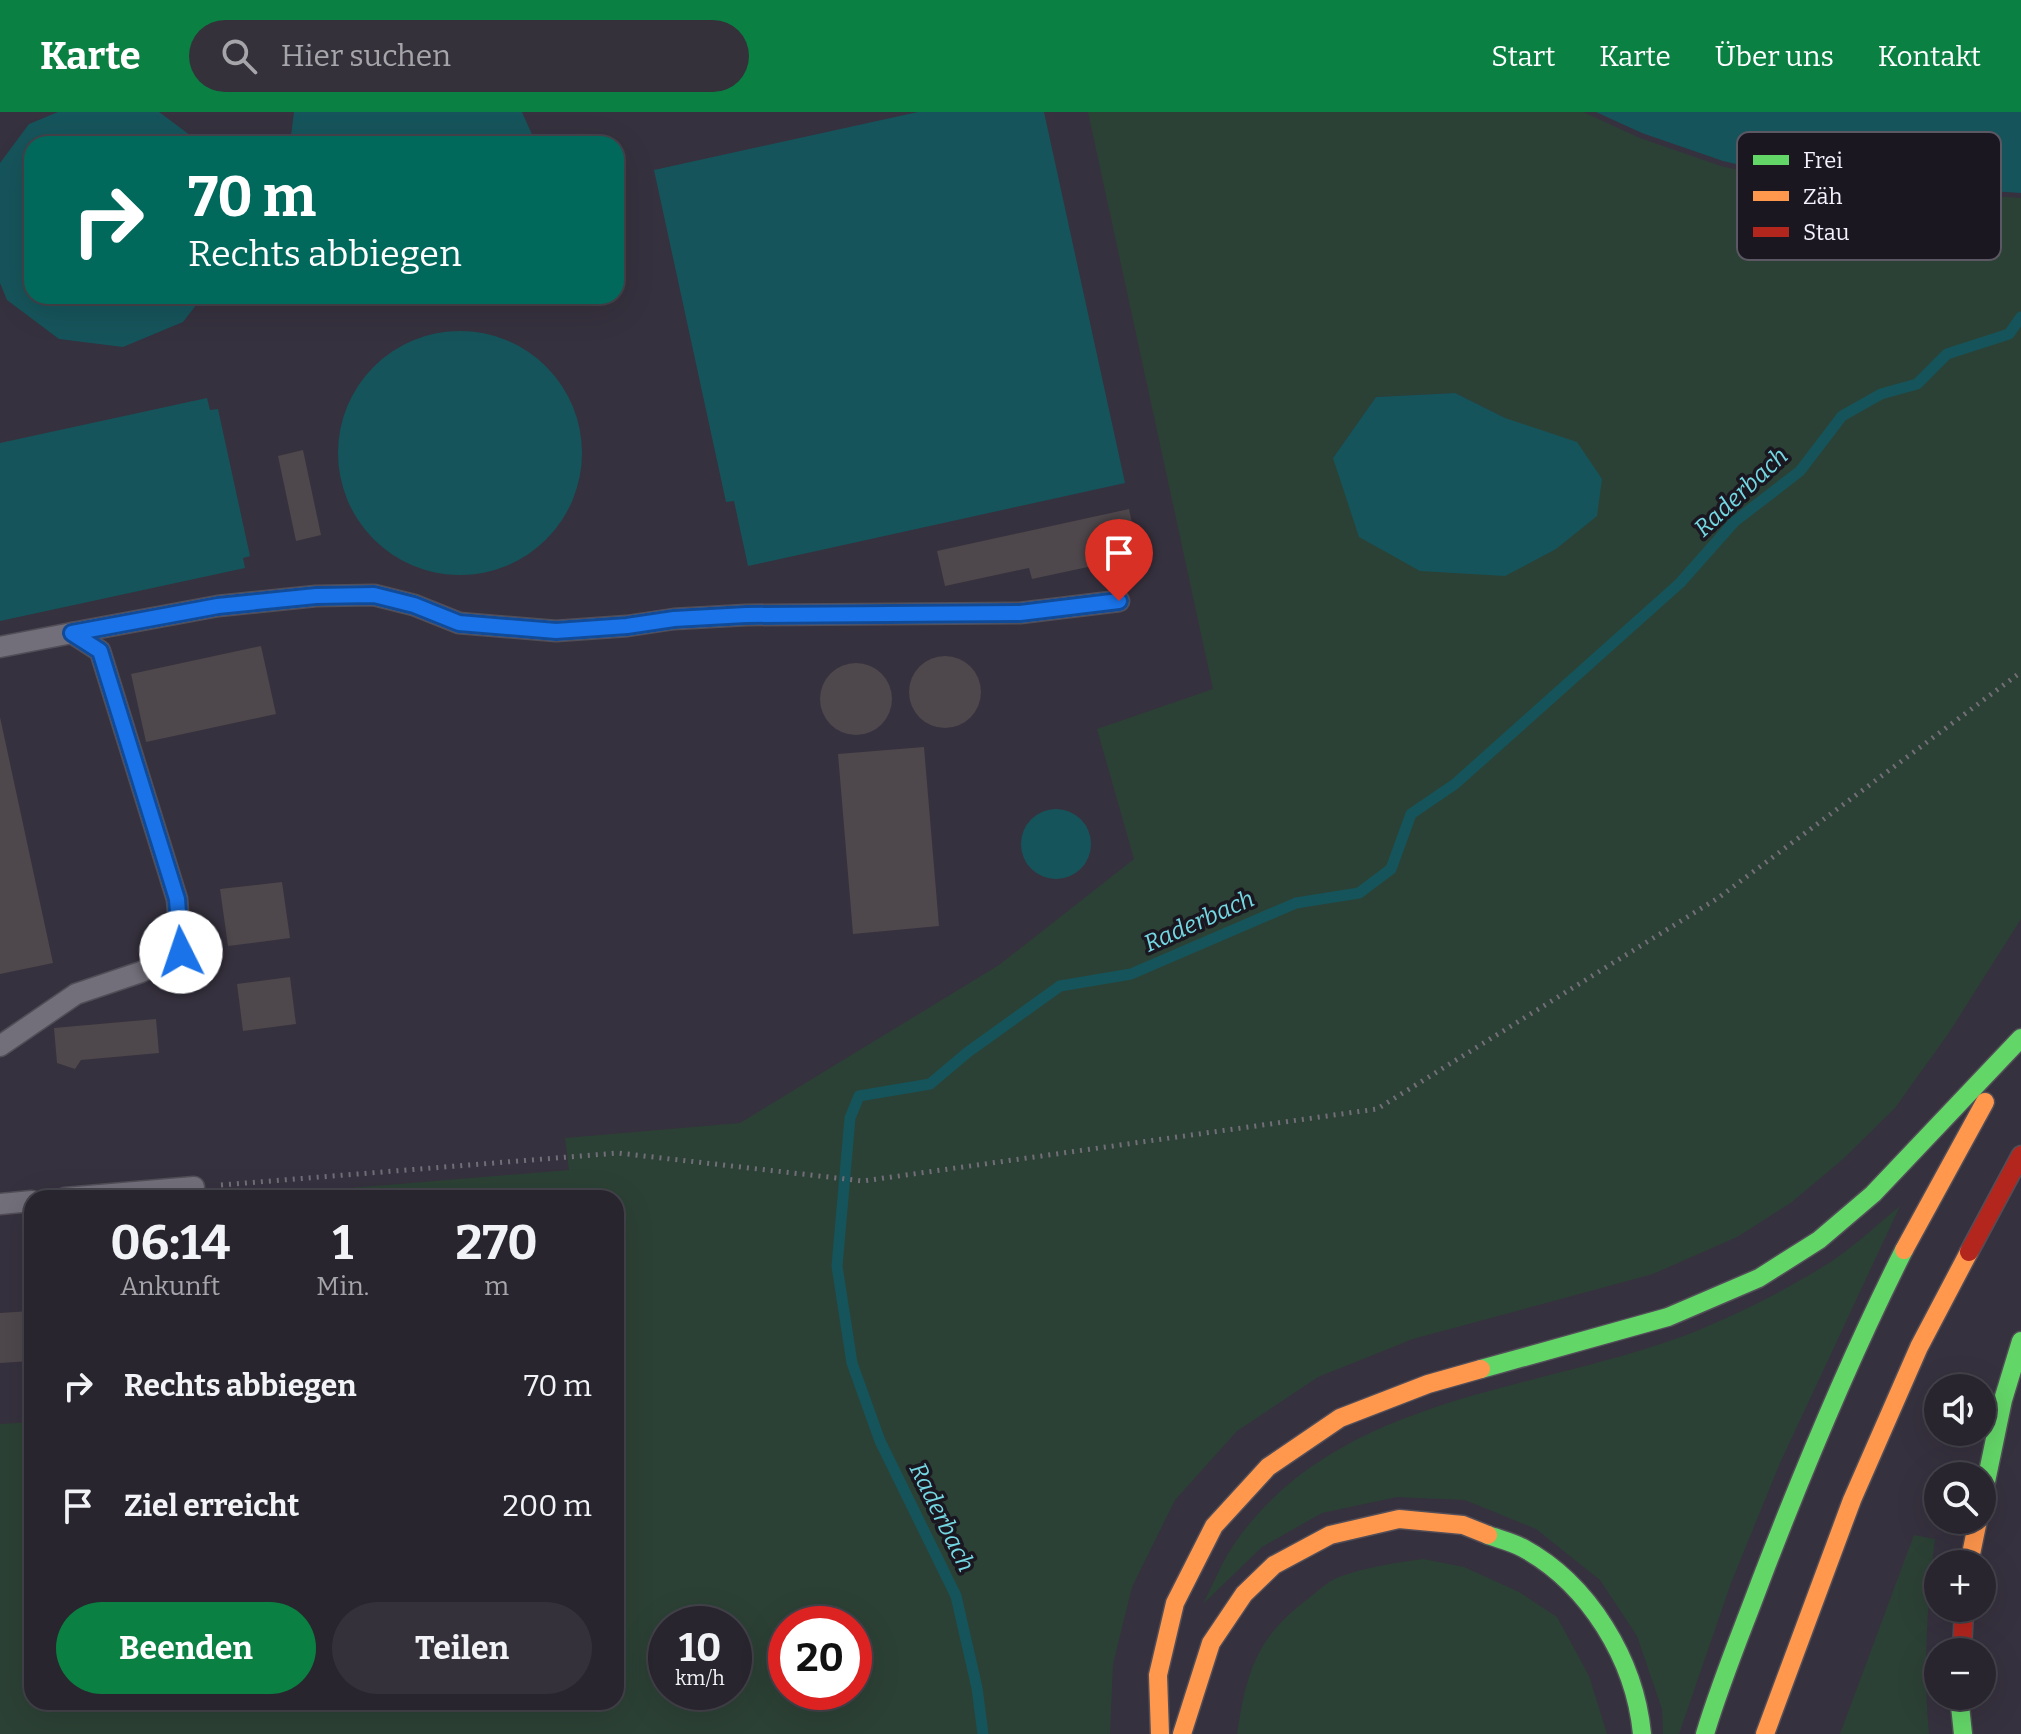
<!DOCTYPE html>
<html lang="de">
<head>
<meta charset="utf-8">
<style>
  body { margin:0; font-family:Bitter,serif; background:#34313a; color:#f1f3f6; height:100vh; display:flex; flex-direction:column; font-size:30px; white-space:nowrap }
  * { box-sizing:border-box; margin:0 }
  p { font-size:26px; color:#a5a5aa }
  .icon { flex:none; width:44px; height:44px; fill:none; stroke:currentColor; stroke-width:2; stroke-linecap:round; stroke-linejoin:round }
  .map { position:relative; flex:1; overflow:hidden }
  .side { position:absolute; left:24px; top:1078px; width:600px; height:520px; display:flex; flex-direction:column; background:#28252e; border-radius:24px; box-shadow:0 8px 32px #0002,0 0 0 2px #44424a }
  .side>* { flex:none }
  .guide { position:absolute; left:24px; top:24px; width:600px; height:168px; border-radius:24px; box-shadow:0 8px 32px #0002,0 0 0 2px #44424a; background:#00695c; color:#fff; overflow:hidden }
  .buttons { position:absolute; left:1924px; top:1262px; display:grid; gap:16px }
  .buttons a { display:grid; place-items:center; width:72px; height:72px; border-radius:50%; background:#28252e; box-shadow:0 8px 32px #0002,0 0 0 2px #44424a; font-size:40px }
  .speed { position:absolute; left:648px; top:1494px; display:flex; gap:16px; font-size:40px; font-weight:700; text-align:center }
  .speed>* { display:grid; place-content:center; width:104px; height:104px; border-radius:50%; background:#28252e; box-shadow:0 8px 32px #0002,0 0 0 2px #44424a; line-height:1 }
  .speed small { font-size:20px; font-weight:400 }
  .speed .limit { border:12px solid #d22; background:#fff; color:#111 }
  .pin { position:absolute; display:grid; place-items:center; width:68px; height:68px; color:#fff; margin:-82px -34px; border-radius:50% 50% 50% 0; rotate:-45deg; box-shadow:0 0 8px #0007 }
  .pin .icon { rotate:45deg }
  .me { position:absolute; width:88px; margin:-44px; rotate:356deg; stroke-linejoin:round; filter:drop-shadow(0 0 6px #0008) }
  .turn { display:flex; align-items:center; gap:28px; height:168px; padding:0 32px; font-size:36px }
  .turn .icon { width:104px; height:104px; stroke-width:2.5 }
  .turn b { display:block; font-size:56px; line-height:68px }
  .eta { display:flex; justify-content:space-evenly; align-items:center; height:136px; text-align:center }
  .eta b { font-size:48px; font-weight:700; line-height:56px }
  .button { display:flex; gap:16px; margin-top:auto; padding:16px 32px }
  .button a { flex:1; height:92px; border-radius:48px; background:#0b8043; color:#fff; font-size:32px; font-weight:700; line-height:92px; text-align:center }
  .button a+a { background:#34313a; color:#f1f3f6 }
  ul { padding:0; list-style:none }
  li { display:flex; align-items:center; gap:24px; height:120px; padding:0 32px }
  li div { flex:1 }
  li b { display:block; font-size:30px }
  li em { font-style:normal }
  header { display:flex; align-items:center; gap:48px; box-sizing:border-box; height:112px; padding:0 40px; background:#0b8043; color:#fff }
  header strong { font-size:38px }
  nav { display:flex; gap:44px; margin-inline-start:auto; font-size:28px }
  .search { width:560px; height:72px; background:#34313a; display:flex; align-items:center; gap:20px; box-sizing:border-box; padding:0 28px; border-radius:44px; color:#a5a5aa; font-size:30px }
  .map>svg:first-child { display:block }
  .green { fill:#2c4135; fill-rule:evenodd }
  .water { fill:#16545b }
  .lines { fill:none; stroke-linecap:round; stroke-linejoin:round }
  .stream { stroke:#16545b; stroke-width:11 }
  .building { fill:#4e474b }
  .lane-casing { stroke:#524e58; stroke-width:23 }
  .fast-casing { stroke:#524e58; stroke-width:21 }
  .slow-casing { stroke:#524e58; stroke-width:21 }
  .jam-casing { stroke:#524e58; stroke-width:21 }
  .path { stroke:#726e78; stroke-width:5; stroke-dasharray:2 6; stroke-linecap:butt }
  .lane { stroke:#736f7a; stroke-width:20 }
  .fast { stroke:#63d668; stroke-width:18 }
  .slow { stroke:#ff974d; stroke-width:18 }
  .jam { stroke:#b3261e; stroke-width:18 }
  .route-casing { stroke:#114b97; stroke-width:20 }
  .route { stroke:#1a73e8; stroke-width:14 }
  .labels { text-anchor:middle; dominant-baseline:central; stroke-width:7; stroke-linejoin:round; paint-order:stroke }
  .water-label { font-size:24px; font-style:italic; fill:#74d8e3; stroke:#1b1721 }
  .key { fill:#1b1721; stroke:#5c5863; stroke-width:2 }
  .key-label { font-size:22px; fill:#f5f1fd }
</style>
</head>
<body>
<header>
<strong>Karte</strong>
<div class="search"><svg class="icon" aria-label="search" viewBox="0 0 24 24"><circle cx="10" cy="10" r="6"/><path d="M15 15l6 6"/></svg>Hier suchen</div>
<nav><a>Start</a><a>Karte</a><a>Über uns</a><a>Kontakt</a></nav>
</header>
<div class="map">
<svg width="2021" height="1622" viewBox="0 0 2021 1622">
  <rect width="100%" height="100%" fill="#36313e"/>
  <g class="green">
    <path d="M1088,0h495l57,26 81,28 75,17 225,15v721l-73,115 -53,74 -52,51 -51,43 -55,35 -84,37 -240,65 -95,38 -81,54 -62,69 -43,87 -19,77 -3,70h-1110v-310l32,-2v280h584v-504h-386l339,-28 -4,-32 175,-15 259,-158 135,-106 -37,-130 116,-40zM1455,281l50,25 -172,40 43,-61zM666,1512h68v68h-68zM786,1512h68v68h-68z"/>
    <path d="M1900,1094l-120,257 -49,120 -52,151h-16l-1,-25 -25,-73 -37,-56 -64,-51 -71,-29 -68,-3 -75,16 -60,34 -59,57c11,-21 20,-45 34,-64 101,-142 291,-148 441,-202 51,-19 111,-49 157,-79 23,-16 44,-36 65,-53z"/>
    <path d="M1914,1423l21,4c-8,64 -12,131 -6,195h-89z"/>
    <path d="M1423,1447l41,8 55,25 38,25 32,59 18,58h-370c10,-64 19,-96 72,-136 9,-7 19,-17 30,-21 27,-10 56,-14 84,-18z"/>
  </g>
  <g class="water">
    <path d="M58,0h101l43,32h-170v152h171l-20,26 -60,25 -64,-8 -52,-39 -7,-17v-120l29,-39z"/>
    <path d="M294,0h228l12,27 -1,5h-243z"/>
    <path d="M918,0h126l81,371 -377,83 -14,-65 -8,1 -72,-332z"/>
    <path d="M1596,0h425v81l-225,-15 -73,-17 -81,-28z"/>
    <circle cx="460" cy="341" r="122"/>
    <path d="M1455,281l50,25 72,24 25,37 -5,37 -41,33 -51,27 -85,-5 -61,-34 -26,-79 43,-61z"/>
    <path d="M207,286l3,12 8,-1 32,147 -7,2 2,10 -245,53v-178z"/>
    <circle cx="1056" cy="732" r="35"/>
  </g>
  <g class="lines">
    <path class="stream" d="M983,1622l-6,-46 -21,-92 -76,-155 -28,-78 -15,-97 13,-148 9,-22 71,-12 38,-32 92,-66 71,-12 165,-71 63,-10 32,-24 20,-55 44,-30 225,-201 54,-61 66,-51 42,-55 39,-22 36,-10 30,-30 62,-20 12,-17"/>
  </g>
  <g class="building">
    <path d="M303,338l18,85 -25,6 -18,-85z"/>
    <path d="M1129,397l10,47 -107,23 -3,-11 -84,18 -8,-35z"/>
    <path d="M261,534l15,68 -130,28 -15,-68z"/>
    <circle cx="945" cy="580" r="36"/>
    <circle cx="856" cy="587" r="36"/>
    <path d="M0,605l53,246 -53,11z"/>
    <path d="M924,635l15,179 -86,8 -15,-180z"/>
    <path d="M282,770l8,56 -62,8 -8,-57z"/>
    <path d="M290,865l6,47 -53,7 -6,-47z"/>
    <path d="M156,907l3,34 -78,7 -6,9 -18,-6 -3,-35z"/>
    <path d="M30,1199l2,50 -32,2v-50z"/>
  </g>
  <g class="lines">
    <g class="lane-casing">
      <g id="lane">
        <path d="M72,521l146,-27 98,-10 58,-1 40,10 45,18 97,8 71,-5 47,-7 72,-4 274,-2 99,-12"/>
        <path d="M0,535l72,-14 28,18 77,248 4,53 -40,20 -65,22 -76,52"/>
        <path d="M65,1086l129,-11"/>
        <path d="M0,1092l32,-3"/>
      </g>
    </g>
    <g class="fast-casing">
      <g id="fast">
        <path d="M1481,1257l187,-52 91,-39 60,-38 54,-46 148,-156"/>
        <path d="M1982,1389l21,-101 18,-59"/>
        <path d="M1488,1423c11,4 24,7 35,13 66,36 112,112 119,186"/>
        <path d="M1959,1584l4,38"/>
        <path d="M1705,1622c16,-53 37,-103 56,-154 43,-112 89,-223 143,-330"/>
      </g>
    </g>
    <g class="slow-casing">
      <g id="slow">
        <path d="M1904,1138l81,-148"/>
        <path d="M1969,1452l9,-44"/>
        <path d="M1160,1622l-2,-59 17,-72 39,-77 54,-59 72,-49 88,-34 53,-15"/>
        <path d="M1182,1622l29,-91 33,-49 30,-29 56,-30 69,-16 64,6 25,10"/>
        <path d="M1765,1622l87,-234 67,-153 50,-95"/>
      </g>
    </g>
    <g class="jam-casing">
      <g id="jam">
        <path d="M1969,1140l52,-97"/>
        <path d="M1962,1540l2,-44"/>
      </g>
    </g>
    <path class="path" d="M221,1073l397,-32 245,28 514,-72 341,-211 303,-226"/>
    <use href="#lane" class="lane"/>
    <use href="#fast" class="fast"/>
    <use href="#slow" class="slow"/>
    <use href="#jam" class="jam"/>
  </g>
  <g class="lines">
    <g class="route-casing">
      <path id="route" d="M181,840l-4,-53 -77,-248 -28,-18 146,-27 98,-10 58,-1 40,10 45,18 97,8 71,-5 47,-7 72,-4 274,-2 99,-12"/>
    </g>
    <use href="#route" class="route"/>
  </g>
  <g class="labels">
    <g class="water-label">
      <text transform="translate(1741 380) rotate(-43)">Raderbach</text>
      <text transform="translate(1199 809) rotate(-24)">Raderbach</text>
      <text transform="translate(942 1405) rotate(64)">Raderbach</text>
    </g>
  </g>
  <rect x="1737" y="20" width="264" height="128" rx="12" class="key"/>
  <rect x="1753" y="43" width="36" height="10" fill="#63d668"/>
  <rect x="1753" y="79" width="36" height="10" fill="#ff974d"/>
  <rect x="1753" y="115" width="36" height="10" fill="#b3261e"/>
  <g class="key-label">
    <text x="1803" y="56">Frei</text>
    <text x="1803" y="92">Zäh</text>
    <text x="1803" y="128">Stau</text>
  </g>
</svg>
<div class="buttons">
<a><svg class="icon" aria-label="sound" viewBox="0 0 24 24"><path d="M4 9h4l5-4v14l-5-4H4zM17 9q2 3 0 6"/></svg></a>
<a><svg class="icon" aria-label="search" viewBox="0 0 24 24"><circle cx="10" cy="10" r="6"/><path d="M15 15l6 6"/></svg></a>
<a>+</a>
<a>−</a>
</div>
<div class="speed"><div>10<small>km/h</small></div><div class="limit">20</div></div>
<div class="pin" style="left:1119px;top:489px;background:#d93025"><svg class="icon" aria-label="arrive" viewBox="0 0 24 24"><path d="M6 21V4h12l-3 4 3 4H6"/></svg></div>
<svg class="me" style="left:181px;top:840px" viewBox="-20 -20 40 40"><circle r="19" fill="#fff"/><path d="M0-13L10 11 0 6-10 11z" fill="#1a73e8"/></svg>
<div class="guide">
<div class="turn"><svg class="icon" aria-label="right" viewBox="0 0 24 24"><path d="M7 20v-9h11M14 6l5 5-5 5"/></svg><div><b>70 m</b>Rechts abbiegen</div></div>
</div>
<section class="side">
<div class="eta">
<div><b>06:14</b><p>Ankunft</p></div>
<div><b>1</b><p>Min.</p></div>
<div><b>270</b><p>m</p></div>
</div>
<ul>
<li><svg class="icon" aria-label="right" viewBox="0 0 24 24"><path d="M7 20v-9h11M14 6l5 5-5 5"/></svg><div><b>Rechts abbiegen</b></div><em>70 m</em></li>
<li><svg class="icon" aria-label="arrive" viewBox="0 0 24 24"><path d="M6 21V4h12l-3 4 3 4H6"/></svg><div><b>Ziel erreicht</b></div><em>200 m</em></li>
</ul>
<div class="button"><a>Beenden</a><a>Teilen</a></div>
</section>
</div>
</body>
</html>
